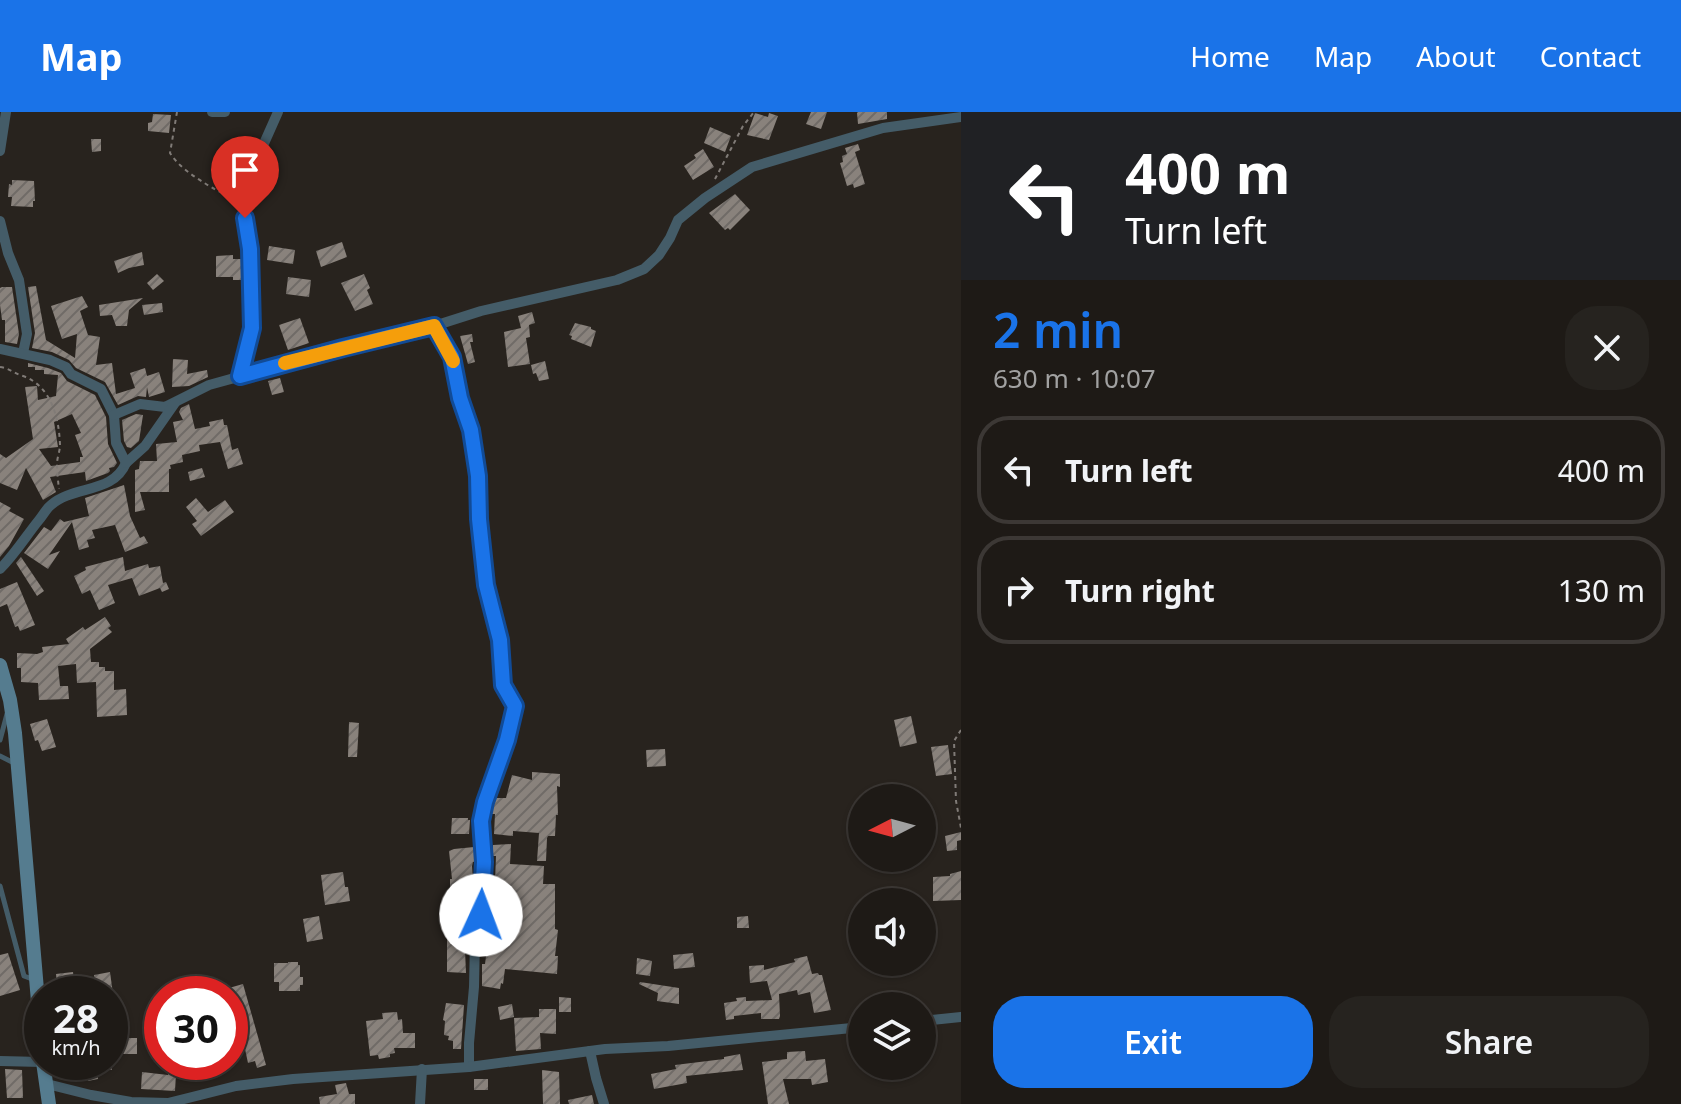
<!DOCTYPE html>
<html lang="en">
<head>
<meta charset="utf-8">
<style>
  body { margin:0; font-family:"Noto Sans",sans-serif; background:#26231f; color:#f1f3f6; height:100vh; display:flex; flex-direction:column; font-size:30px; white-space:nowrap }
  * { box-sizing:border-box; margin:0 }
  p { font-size:26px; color:#a1a1a1 }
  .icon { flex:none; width:44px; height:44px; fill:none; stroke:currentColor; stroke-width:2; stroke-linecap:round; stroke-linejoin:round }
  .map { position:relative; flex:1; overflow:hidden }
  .side { display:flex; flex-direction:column; background:#1e1a16; width:720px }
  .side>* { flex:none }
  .top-card { background:#202124; color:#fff; overflow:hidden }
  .needle { width:52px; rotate:264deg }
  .fabs { position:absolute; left:848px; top:672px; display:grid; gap:16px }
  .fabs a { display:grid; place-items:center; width:88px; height:88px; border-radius:50%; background:#1e1a16; box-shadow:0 2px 6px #0004,0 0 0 2px #3c3835; font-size:40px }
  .speed { position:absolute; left:24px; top:864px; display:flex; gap:16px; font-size:40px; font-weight:700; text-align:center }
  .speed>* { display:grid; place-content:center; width:104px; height:104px; border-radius:50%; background:#1e1a16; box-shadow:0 2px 6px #0004,0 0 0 2px #3c3835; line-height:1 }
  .speed small { font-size:20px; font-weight:400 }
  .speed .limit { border:12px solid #d22; background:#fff; color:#111 }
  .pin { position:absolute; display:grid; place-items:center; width:68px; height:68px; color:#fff; margin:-82px -34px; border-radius:50% 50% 50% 0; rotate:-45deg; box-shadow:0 0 8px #0007 }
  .pin .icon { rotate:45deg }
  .me { position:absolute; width:88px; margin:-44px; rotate:2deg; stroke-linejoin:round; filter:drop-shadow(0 0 6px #0008) }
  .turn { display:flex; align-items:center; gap:28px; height:168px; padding:0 32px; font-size:36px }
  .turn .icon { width:104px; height:104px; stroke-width:2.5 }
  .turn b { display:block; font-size:56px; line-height:68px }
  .round { display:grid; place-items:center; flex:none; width:84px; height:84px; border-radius:32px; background:#26231f }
  .headline { display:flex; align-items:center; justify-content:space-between; height:136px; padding:0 32px }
  h1 { font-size:48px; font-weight:600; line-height:60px; color:#1a73e8 }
  .primary-button { display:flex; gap:16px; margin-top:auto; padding:16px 32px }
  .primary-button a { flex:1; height:92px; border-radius:32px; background:#1a73e8; color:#fff; font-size:32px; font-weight:600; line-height:92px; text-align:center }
  .primary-button a+a { background:#26231f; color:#f1f3f6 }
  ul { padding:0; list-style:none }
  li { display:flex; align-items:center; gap:24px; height:108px; margin:0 16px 12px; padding:0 16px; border:4px solid #3c3835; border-radius:32px }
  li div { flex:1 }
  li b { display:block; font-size:30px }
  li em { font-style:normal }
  header { display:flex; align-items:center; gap:48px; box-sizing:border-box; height:112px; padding:0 40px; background:#1a73e8; color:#fff }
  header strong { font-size:38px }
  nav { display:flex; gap:44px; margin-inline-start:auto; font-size:28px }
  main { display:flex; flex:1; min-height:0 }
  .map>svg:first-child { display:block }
  .building { fill:url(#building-hatch); fill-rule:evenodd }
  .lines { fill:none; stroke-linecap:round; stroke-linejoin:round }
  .path { stroke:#807b77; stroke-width:2; stroke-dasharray:4 4; stroke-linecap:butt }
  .lane { stroke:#445c68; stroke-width:5 }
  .street { stroke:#445c68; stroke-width:10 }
  .secondary { stroke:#557c8f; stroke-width:14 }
  .route-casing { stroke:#114b97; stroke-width:20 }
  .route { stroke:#1a73e8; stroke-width:14 }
  .slow { stroke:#f59e0b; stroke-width:14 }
</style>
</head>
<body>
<header>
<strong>Map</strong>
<nav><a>Home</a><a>Map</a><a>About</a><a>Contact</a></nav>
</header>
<main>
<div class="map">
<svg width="961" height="992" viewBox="0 0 961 992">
  <defs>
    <pattern id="building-hatch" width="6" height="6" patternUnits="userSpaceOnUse" patternTransform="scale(2)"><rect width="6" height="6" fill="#89827c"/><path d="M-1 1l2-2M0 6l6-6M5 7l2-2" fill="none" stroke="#706b67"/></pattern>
  </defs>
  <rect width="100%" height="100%" fill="#28231e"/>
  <g class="building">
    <path d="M811,0h16l-6,17 -15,-5z"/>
    <path d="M858,0h29v7l-29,5 -1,-11z"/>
    <path d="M755,1l13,4 1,-4 9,3 -9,24 -22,-5z"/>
    <path d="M153,2l18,1 -2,18 -21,-2v-8l4,-1z"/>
    <path d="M710,15l21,9 -6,16 -21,-9z"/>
    <path d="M91,27h10v12l-9,1z"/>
    <path d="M858,32l2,6 -5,2 10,32 -11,4 -1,-4 -6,2 -7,-23 3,-1 -1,-6 5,-2 -2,-6z"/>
    <path d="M703,37l11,18 -21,13 -9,-14 12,-8 -2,-3z"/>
    <path d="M12,68l22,1 1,20h-2v6l-22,-1 1,-9h-4l1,-13 3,1z"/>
    <path d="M735,82l15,16 -20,20 -2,-2 -3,2 -16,-17z"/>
    <path d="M342,130l5,15 -26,10 -5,-16z"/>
    <path d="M269,134l26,4 -2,14 -26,-4z"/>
    <path d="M142,140l2,13 -15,3 -11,5 -4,-12z"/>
    <path d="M233,143v4h9l1,21h-10v-3h-17v-21z"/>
    <path d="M157,162l7,7 -11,9 -6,-7z"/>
    <path d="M364,162l6,14 -3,2 6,14 -18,7 -14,-28z"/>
    <path d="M288,165l23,3 -2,17 -23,-3z"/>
    <path d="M36,174l10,54 29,18 2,-24 -15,5 -11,-33 31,-10 6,11 -8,4 8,24 12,2 -4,28 16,-2 4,31 19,-6 -5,-15 15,-5 2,8 12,-4 6,20 -16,5 -2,-10 -1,10 -8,-1 -20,9 -13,-23 -29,-14 -7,-8 -17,-8 -20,-4 3,-15 -7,-46z"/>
    <path d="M2,175h10l7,47 -2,10 -12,-2v-22h-3l-2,-15v-17z"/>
    <path d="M143,186l-14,12 -2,16h-11l-4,-11 -12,1 -1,-11z"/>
    <path d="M162,191l1,9 -19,3 -2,-10z"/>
    <path d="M532,200l3,11 -6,2 1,12 -4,1 4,26 -22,3 -4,-35 17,-4 -3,-12z"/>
    <path d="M300,206l9,25 -21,7 -9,-25z"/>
    <path d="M575,211l16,4v2l5,2 -5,16 -20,-8 1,-3 -3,-1z"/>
    <path d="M472,222l1,8h-3l5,20 -7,2 -8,-28z"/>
    <path d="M173,247l15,1 -1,14 20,-4 1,7 -19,9 -17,1z"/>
    <path d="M545,249l4,18 -10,2 -3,-8 -3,1 -2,-9z"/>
    <path d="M28,251l20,5 13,5 6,8 28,14 11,22 2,27 9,19 -3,4 -5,1 1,3 -2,2 -22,8 -1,-9 -35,5 6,15 -13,8 -17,-32 -9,22 -17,-7v-29l6,4 27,-19 -8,-52 12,-1 1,14 18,-4 2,-21 -14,-1v-4h-9v-3h-7zM72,302l9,19 -6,2 8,22h-3v5l-29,4 -12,-17 19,-2 -4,-25z"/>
    <path d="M280,266l4,14 -12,3 -4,-14z"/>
    <path d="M189,292l6,25 15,-3 -1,-4 14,-3 1,6h3l5,25 6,-2 5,16 -15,5 -8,-27 -21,3 1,6 -18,4 1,7 -13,3 1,4h-2v23h-29l5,18 -10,2v-42l4,-1 1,-8h17l-1,-17 21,-2 -4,-20 10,-2 -4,-8 2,-4z"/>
    <path d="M136,302l7,1 -4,26 -8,7 -4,-1 -3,-6 -2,-21z"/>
    <path d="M202,356l3,9 -15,4 -2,-9z"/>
    <path d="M124,373l6,31 10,22 4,-2 4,7 -23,9 -10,-27 -23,5 3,8 -8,2 2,7 -10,3 -7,-28 -23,33 11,-4 -12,18 -24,-16 20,-26 7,4 9,-12 4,3 25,-6 -4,-18z"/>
    <path d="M196,386l12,14 17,-12 9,12 -33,24 -9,-12 5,-3 -11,-14z"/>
    <path d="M0,390l11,6 -2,3 15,8 -15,27 -9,11z"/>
    <path d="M21,445l23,34 -7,5 -21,-33z"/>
    <path d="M123,445l2,14 23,-7 1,4 11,-2 3,17 3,-1 3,7 -7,3 -2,-4 -21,8 -7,-18 -24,7 7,18 -16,7 -9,-20 -8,4 -8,-18 12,-6 -1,-3z"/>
    <path d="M17,470l18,43 -15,6 -2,-5 -3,1 -8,-23 -7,3v-18z"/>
    <path d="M105,505l6,9 -3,2 4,4 -22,17 1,13h8v5h6v4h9v19l12,-1 1,26 -30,2 -1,-35 -19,1 -1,-19 -18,2 2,20h8l1,13 -30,1 -1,-17 -17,-1v-14h-4v-15l20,1 6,-2 -1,-5 27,-3 -3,-5 17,-12 2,3z"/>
    <path d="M911,604l6,27 -17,4 -6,-27z"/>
    <path d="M47,607l9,28 -14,4 -4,-11 -3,1 -5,-17z"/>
    <path d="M349,610l10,1 -2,34h-9z"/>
    <path d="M948,633l4,29 -16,2 -5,-29z"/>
    <path d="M665,637l1,17 -19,1 -1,-17z"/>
    <path d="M532,660l28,2v13l-3,-1 1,29h-2l-1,21h-7l-1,2 -1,23h-9l2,-28 -26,-2v5l-19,-2 1,-20h-3v-5l3,-11h11l6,-23 20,5z"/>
    <path d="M452,706h16v2h2l-1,14h-18z"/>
    <path d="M961,720v8l-4,1v9l-10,1 -2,-15z"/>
    <path d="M511,732l-1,20 34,2 -1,18h12v45l3,1 -3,26h3l-1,18 -52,-5 -2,15 -2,-1 -1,6 -18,-3v-22h3l4,-32h-1l4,-26h-2l1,-19 1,-7 3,1 1,-25h-3v-11z"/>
    <path d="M474,735l2,9h-2l1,6h-2l-1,4 2,27h-11l-1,35 2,-1 2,46 -19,-1v-76h3v-17h2l-3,-28 5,-2z"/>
    <path d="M961,759v29l-28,1v-24l17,-1v-2z"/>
    <path d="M343,760l2,15h3l2,14 -25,4 -4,-30z"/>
    <path d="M319,804l4,23 -16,3 -4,-23z"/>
    <path d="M748,804l1,12h-12v-11z"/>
    <path d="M8,841l12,37 -20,6v-41z"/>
    <path d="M693,841l2,14 -21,2 -1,-14z"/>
    <path d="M807,844l5,18 6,-1 1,2h3l9,35 -17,3 -4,-21 -12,3 -1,-5 -18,4 1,22 -1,3h-18v-6l-27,3v3l-8,1 -2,-17 13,-2 -1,-3 10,-1v4l26,-1 -5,-19 -17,2 -1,-17 15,-1v5l31,-8 -1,-3z"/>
    <path d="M637,846l15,3 -2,15 -14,-2z"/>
    <path d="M288,850h10v3h2v12h3v8h-3v6h-21v-9h-5v-19h14z"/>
    <path d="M73,860l3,22h-18l-2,-20z"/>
    <path d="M110,860l3,22h-16l-3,-19z"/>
    <path d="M640,870l39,6v16l-22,-3 1,-8 -19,-9z"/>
    <path d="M243,872l23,81 -9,3 -2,-7 -7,2 -6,-28 6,-1 -5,-20 -7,2 -7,-28z"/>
    <path d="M559,885l12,1v14h-12z"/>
    <path d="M446,891l18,2 -3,44h-8v-8l-5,-1 1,-4 -5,-1 1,-14 -2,-1z"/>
    <path d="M512,892l2,13 -14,3 -2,-13z"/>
    <path d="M539,897h17v25l-16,-1 1,16 -25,2 -2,-33 25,-1z"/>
    <path d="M397,900l1,8 4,-1 1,14h12v15h-21l1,5 -5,1v3l-11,2 -1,-4 -8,1 -4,-35 17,-2 -1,-6z"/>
    <rect x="110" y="926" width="27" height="16"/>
    <path d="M805,939l1,10 19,-2 3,23 -16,3 -1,-6h-28l6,25h-21l-6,-42 25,-3v-7z"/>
    <path d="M740,942l3,16 -57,6 1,7 -33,6 -3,-15 25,-5 -1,-4 49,-6v-2z"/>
    <path d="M85,950h27v8h-15l1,9 -10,2z"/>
    <path d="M5,957l17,1 1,28h-16z"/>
    <path d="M542,958l17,2 1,32h-17z"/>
    <path d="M142,960l26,3v-2l8,1 -1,17 -34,-2z"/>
    <rect x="474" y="967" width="14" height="11"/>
    <path d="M346,971l3,11h6v10h-35l-1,-7 18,-3 -2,-9z"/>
    <path d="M592,983l2,9h-25l-1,-4z"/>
  </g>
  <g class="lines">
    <g class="path">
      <path d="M177,0l-7,41c8,13 23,23 36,31 12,8 23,10 32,23"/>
      <path d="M715,67l28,-53 11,-14"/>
      <path d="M0,255c9,1 15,7 23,9 28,10 36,41 37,69 0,6 -3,13 -3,19 0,8 1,17 2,25"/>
      <path d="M961,618l-7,11 2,60 5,27"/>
    </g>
    <g class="lane">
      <path d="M0,628l7,-26"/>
      <path d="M0,644l14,7"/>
      <path d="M0,774l24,90 8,3"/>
    </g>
    <g class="street">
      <path d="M212,0h13"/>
      <path d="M0,39l6,-39"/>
      <path d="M0,109l8,32 11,27 8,54 -4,19"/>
      <path d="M434,214l18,31 8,41 11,32 7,46 1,43 7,66 14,55 3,45 12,21 -8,34 -22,62 -4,19 3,41 -3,53 -6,23 -1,49 -5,56v24"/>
      <path d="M0,237l50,11 16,7 5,7 30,15 13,26 2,28 10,20c-13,31 -52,22 -75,42 -4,3 -8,10 -12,15 -13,16 -24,34 -39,49"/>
      <path d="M240,264l12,-48 -2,-79 -5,-31 7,-40 10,-30 16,-36"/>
      <path d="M114,303l26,-11 25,3 44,-22 134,-37 91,-22 47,-15 136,-31 27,-11 15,-14 11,-17 8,-18 27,-22 47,-31 131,-39 78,-11"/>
      <path d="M126,351l19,-17 30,-43"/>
      <path d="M922,909l39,-4"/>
      <path d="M590,939l6,27 8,26"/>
      <path d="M0,949l42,1"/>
      <path d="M47,972l44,11 40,7 37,1 68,-17 57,-7 176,-12 136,-18 63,-3 194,-19"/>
      <path d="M420,992l2,-35"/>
    </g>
    <g class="secondary">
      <path d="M0,553l10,35 5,33 27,315"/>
      <path d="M43,950l6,42"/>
    </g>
  </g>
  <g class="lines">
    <g class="route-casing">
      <path id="route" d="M245,106l5,31 2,79 -12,48 103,-28 91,-22 18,31 8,41 11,32 7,46 1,43 7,66 14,55 3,45 12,21 -8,34 -22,62 -4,19 3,41 -3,53"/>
    </g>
    <use href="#route" class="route"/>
    <path class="slow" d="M285,251l149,-37 19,35"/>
  </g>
</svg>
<div class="fabs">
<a><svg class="needle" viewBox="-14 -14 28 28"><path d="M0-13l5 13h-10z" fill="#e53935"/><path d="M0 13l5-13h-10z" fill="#a1a1a1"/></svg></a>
<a><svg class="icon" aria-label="sound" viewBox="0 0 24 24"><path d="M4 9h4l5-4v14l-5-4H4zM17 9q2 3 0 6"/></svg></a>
<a><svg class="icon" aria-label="layers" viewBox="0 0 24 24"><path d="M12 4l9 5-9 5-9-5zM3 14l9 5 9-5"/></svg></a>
</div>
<div class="speed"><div>28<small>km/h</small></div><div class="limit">30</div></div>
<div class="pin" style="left:245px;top:106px;background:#d93025"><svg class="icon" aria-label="arrive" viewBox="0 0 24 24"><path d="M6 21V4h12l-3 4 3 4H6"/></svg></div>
<svg class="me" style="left:481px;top:803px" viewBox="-20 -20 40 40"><circle r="19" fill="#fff"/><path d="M0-13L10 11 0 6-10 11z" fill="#1a73e8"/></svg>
</div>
<section class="side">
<div class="top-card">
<div class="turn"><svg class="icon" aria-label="left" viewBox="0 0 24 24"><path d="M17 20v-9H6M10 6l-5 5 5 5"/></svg><div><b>400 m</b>Turn left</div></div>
</div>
<div class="headline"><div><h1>2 min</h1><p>630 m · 10:07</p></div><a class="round"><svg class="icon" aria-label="close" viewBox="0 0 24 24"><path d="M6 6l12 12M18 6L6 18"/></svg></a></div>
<ul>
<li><svg class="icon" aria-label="left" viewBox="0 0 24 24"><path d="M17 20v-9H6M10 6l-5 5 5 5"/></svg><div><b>Turn left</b></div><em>400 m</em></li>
<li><svg class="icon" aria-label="right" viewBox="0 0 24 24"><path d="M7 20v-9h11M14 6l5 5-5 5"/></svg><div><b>Turn right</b></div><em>130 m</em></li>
</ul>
<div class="primary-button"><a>Exit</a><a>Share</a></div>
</section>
</main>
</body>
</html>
